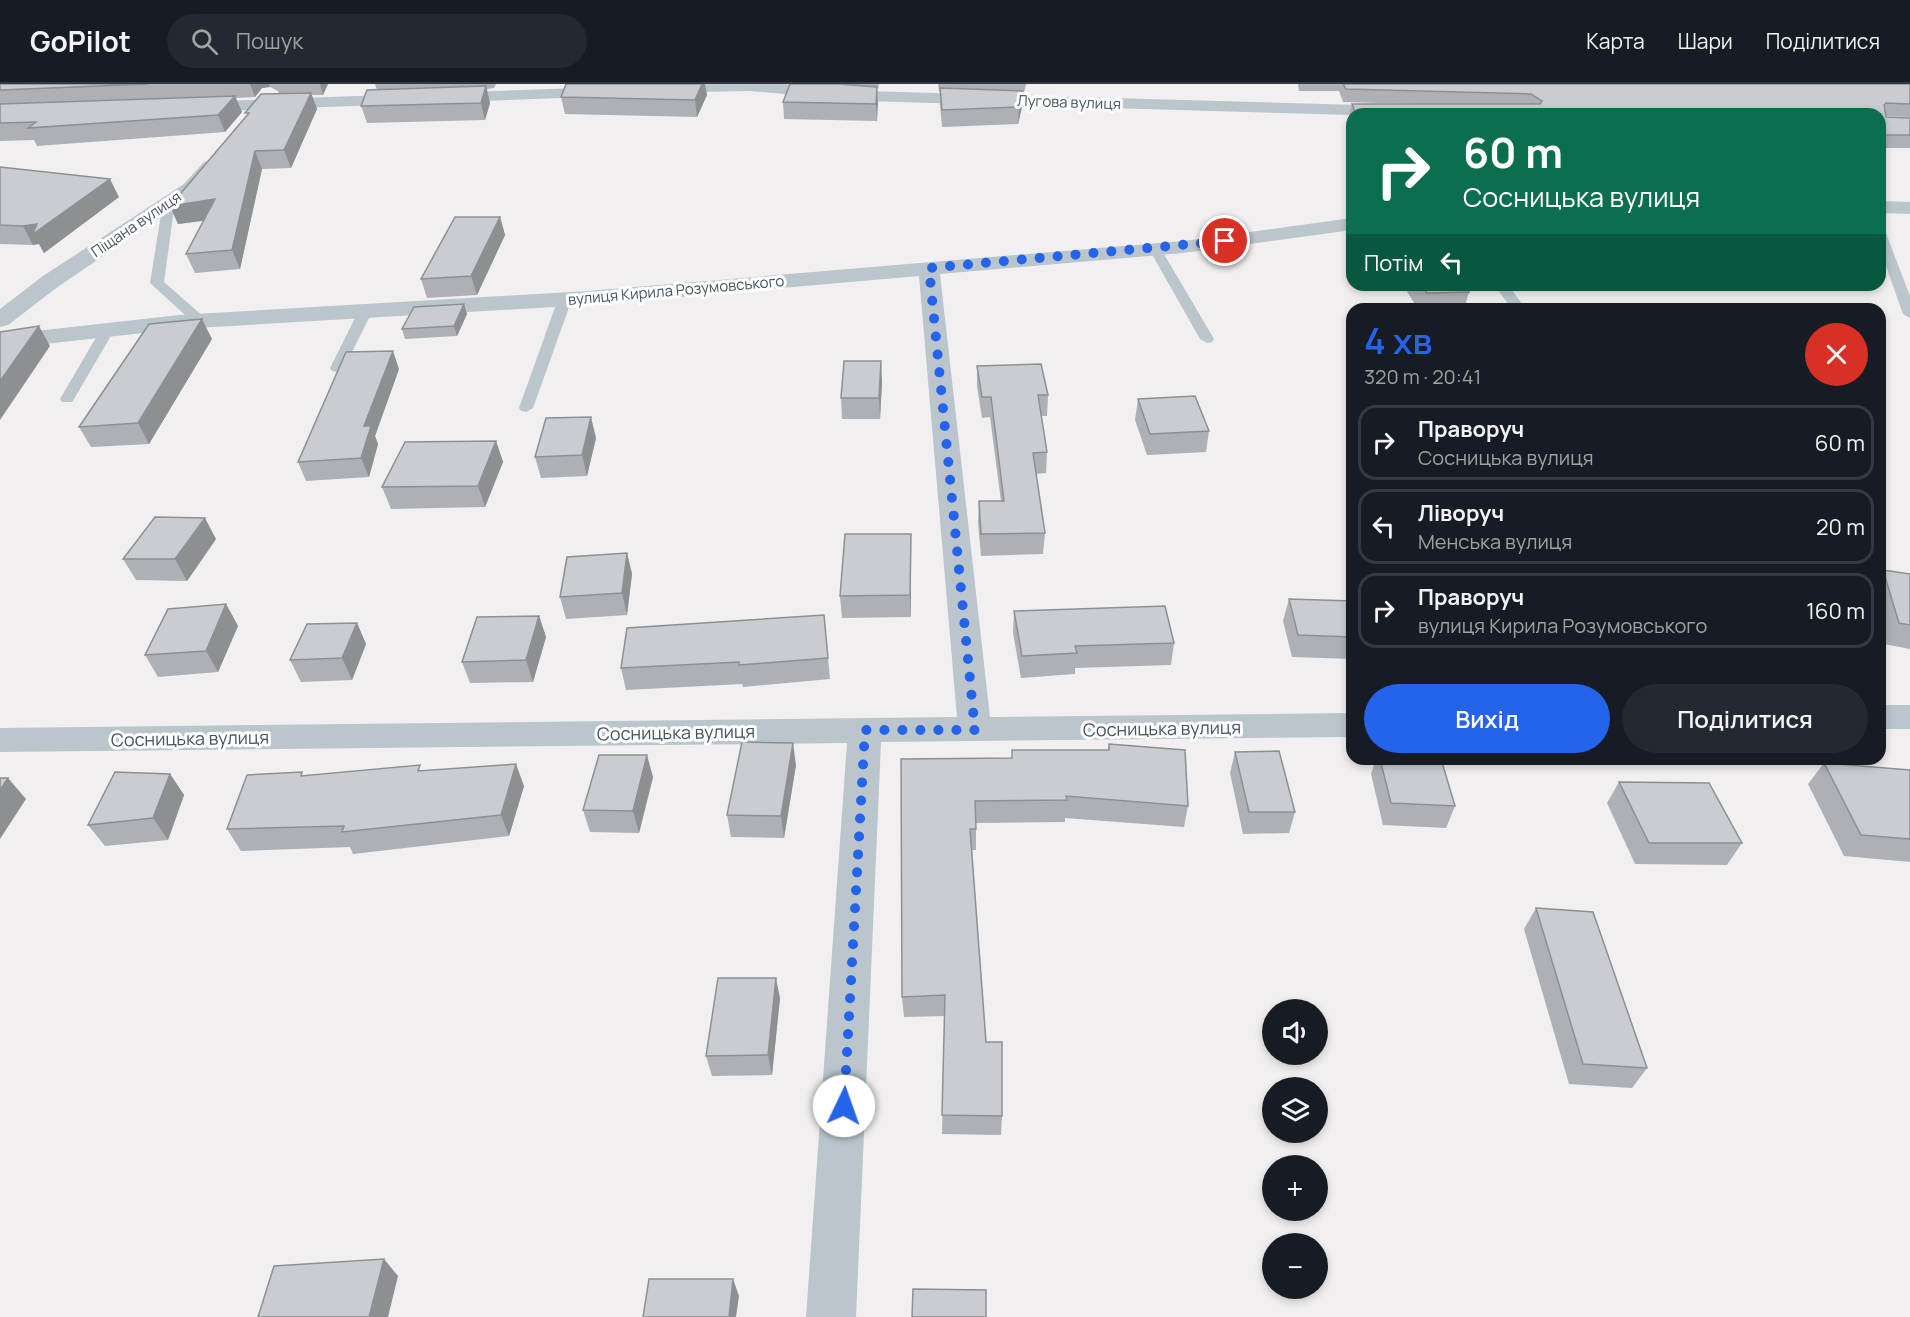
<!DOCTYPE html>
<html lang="uk">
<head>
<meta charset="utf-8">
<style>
  body { margin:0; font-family:Manrope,sans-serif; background:#242831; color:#f1f3f6; height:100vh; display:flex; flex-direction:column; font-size:22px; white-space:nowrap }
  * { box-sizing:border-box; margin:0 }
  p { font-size:20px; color:#9ea1a6 }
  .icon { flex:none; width:33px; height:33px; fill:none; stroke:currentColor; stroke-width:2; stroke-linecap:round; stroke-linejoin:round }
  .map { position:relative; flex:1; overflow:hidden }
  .sheet { position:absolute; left:1346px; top:219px; width:540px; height:462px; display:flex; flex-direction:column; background:#171b24; border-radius:18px; box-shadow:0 3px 9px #0003 }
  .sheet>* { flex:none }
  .guide { position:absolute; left:1346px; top:24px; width:540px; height:183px; border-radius:18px; box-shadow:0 3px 9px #0003; background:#0b6e4f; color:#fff; overflow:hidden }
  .controls { position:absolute; left:1262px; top:915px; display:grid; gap:12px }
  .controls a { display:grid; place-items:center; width:66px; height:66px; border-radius:50%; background:#171b24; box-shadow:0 3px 9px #0003; font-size:30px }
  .pin { position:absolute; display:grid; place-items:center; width:51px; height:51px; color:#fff; margin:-26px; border:3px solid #fff; border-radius:50%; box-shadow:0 2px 6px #0007 }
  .me { position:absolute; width:66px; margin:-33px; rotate:3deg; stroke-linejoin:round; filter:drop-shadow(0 0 4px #0008) }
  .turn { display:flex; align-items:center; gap:21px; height:126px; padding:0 18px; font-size:27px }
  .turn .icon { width:78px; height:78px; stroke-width:2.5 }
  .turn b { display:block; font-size:42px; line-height:51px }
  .then { display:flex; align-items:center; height:57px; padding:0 18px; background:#0003; gap:12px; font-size:22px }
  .round { display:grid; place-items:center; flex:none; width:63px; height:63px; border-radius:32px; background:#242831 }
  .head { display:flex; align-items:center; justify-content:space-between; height:102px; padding:0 18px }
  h1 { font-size:36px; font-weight:600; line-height:45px; color:#2563eb }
  .action { display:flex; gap:12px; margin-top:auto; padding:12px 18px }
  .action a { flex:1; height:69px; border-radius:36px; background:#2563eb; color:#fff; font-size:24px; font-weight:600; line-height:69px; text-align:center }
  .action a+a { background:#242831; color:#f1f3f6 }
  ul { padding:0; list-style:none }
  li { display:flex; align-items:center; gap:18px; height:75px; margin:0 12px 9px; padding:0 6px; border:3px solid #363941; border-radius:18px }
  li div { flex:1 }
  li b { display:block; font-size:22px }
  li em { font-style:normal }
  header { display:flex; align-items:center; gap:36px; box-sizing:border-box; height:84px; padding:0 30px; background:#171b24; border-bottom:2px solid #363941 }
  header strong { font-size:28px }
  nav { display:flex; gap:33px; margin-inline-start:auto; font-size:21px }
  .search { width:420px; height:54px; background:#242831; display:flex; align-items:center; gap:15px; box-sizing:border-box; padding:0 21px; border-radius:33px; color:#9ea1a6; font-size:22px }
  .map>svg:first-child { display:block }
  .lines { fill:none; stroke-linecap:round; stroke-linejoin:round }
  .service { fill:#bbc5cc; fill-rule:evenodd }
  .minor { fill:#bbc5cc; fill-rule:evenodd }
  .wall { fill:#adb0b5 }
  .shaded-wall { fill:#8d9093 }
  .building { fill:#c9cdd2; stroke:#8d9093; stroke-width:1.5 }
  .route { stroke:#2563eb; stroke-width:10; stroke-dasharray:0 18 }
  .labels { text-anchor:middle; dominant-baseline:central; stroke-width:6; stroke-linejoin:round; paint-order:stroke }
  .far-street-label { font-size:15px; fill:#47545d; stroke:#fff }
  .street-label { font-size:18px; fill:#47545d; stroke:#fff }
</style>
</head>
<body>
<header>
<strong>GoPilot</strong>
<div class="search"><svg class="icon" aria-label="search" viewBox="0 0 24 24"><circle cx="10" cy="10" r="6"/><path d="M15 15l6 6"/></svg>Пошук</div>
<nav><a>Карта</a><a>Шари</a><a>Поділитися</a></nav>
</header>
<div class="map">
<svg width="1910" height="1233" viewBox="0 0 1910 1233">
  <rect width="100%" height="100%" fill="#f2eff0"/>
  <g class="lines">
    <g class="service">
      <path d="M169,114l6,4 -11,80 41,36v6h-10l-45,-41 13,-81z"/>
      <path d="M1880,145l6,4 24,63v22l-7,-4 -23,-65z"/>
      <path d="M1155,161l6,4 53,90 -2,3 -5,1 -7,-4 -51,-90z"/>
      <path d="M1494,201h14l18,24h-14z"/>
      <path d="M565,211l7,4 -39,109 -7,4 -5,-1 -2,-3 39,-109z"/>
      <path d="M366,222l7,4 -29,58 -7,4 -5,-1 -2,-3 29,-58z"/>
      <path d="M108,241l7,4 -41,70 -2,3h-10l-2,-3 41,-70z"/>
    </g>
    <g class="minor">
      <path d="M661,0h124l80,7 530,15 9,5 -2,3 -50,1 -487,-14 -116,-10 -94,2 -2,-4z"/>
      <path d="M607,3l9,5 -3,4 -419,16 -9,-5 9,-5z"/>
      <path d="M211,76l9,6 -22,26 -139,94 -51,39 -8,2v-18l43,-33 141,-92 20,-22z"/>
      <path d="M1880,117l30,1v12l-30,-1z"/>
      <path d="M1352,134v12l-169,23 -243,21 50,443 362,-4v24l-471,5 -25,575h-50l41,-574 -847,9v-24l957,-11 -38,-441 -332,29 -408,24 -179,20v-14l179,-20 408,-24 596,-50z"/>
      <rect x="1880" y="621" width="30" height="24"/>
    </g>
  </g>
  <g class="wall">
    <path d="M0,0h328l-5,11h-11l5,14 -26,59 -29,1 -22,100 -45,4 -9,-19 17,-33 -25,3 -8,-18 109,-112 -1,-3 -8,-4 -8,1 -7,9 -19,1 6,14 -17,20 -188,14 -3,-6 -34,1z"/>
    <path d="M375,0h121l-2,4 -7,1 3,14 -5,17 -118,3 -6,-17 16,-16z"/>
    <path d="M566,0h139l2,11 -10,22 -132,-3 -4,-17z"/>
    <path d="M790,0h89l-1,5h-1v32l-93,-2 -1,-17z"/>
    <path d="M938,0h88l-2,9h-2v14l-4,17 -76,3 -2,-22v-14h-1z"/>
    <path d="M1298,0h612v33l-24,-1v1l24,1v30h-30v-34h-528v8l-3,-6 3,-12h59l-68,-2 -4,-11h-40z"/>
    <path d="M0,83l119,30 -75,56 -5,-9 -6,1 -33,-1z"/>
    <path d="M500,133l5,18 -28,60 -50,3 -6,-19z"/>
    <path d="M1403,201h62l4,7 -5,17h-46z"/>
    <path d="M464,220l3,10 -10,22 -52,3 -3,-10z"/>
    <path d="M212,255l-63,105 -58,3 -12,-20z"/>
    <path d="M977,282l71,29 -1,21h-6l6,36 -1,21 -10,1 9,59 -2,21 -62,2 -3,-33 1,-22h22l-11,-84 -8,1 -5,-32z"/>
    <path d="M399,285l-24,67 3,8 -9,33 -63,4 -8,-19z"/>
    <path d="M1352,290v27l-5,-8z"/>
    <path d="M882,297l-2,38h-38l-1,-21z"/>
    <path d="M1138,315l71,32 -3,21 -59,3 -12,-35z"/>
    <path d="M596,354l-9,38 -46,2 -6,-21z"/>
    <path d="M496,357l7,21 -18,45 -94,2 -9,-22z"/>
    <path d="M216,455l-29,42 -51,-1 -13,-21z"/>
    <path d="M627,469l5,21 -5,41 -61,4 -6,-22z"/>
    <path d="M911,471v62l-69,1 -2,-22z"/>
    <path d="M1883,486l27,4v75l-26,-5 -4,-15v-54z"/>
    <path d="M1289,515l63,2v58l-60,-2 -9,-36z"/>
    <path d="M226,520l12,22 -20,46 -60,5 -13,-22z"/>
    <path d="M1014,527l160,32 -3,22 -96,3v6l-54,4 -8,-45z"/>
    <path d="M824,531l6,64 -87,8 -1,-3 -116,6 -5,-22z"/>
    <path d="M539,532l7,21 -13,45 -63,1 -8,-21z"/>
    <path d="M357,539l9,21 -14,36 -51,2 -11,-22z"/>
    <path d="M1109,660l79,62 -4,21 -119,-9v4l-89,1v27h-4l14,192 16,74 -1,19 -59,-1 3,-118 -41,1 -2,-20 -1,-238 111,-1v-8h96z"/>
    <path d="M1235,668l60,60 -6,21 -46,1 -13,-61z"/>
    <path d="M1376,675h65l14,47 -9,22 -63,-3 -12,-51z"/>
    <path d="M1824,679l86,7v92l-66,-6 -36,-72z"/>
    <path d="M796,681l-12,73 -53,-1 -4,-22z"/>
    <path d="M422,686l102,16 -15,50 -156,18 -3,-7 -109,4 -14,-22 78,-53z"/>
    <path d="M170,690l14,21 -16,45 -63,6 -17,-21z"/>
    <path d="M653,693l-14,56 -49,-1 -7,-22z"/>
    <path d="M1619,698l123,61 -15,22 -92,-1 -28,-61z"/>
    <path d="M1536,824l111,160 -15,20 -63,-4 -45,-155z"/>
    <path d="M780,914l-8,77 -60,1 -6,-20z"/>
  </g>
  <g class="shaded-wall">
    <path d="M250,0h19l1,3 -8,1 -7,9z"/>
    <path d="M320,0h8l-5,11z"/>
    <path d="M702,0h3l2,11 -10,22 -2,-17z"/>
    <path d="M486,2l4,17 -5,17 -4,-17z"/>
    <path d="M877,3l1,17 -1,17 -1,-17z"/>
    <path d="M1022,7v16l-4,17 1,-17z"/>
    <path d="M311,9l6,16 -26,59 -7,-18z"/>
    <path d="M235,12l7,16 -17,20 -7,-17z"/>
    <path d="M255,67l7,18 -22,100 -8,-19z"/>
    <path d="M110,95l9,18 -75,56 -5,-9 -6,1 -10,-19z"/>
    <path d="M215,115l7,19 -44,6 -8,-18z"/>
    <path d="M500,133l5,18 -28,60 -6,-19z"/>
    <path d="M464,220l3,10 -10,22 -3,-10z"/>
    <path d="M202,235l10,20 -63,105 -11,-21z"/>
    <path d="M39,242l11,20 -50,74v-39z"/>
    <path d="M393,267l6,18 -24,67 3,8 -9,33 -8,-19 3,-32z"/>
    <path d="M881,277l1,20 -2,38 -1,-21z"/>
    <path d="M591,333l5,21 -9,38 -5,-21z"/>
    <path d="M496,357l7,21 -18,45 -7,-21z"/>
    <path d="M205,434l11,21 -29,42 -12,-22z"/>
    <path d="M911,450v83l-1,-22z"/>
    <path d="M627,469l5,21 -5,41 -5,-22z"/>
    <path d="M226,520l12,22 -20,46 -12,-21z"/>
    <path d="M539,532l7,21 -13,45 -7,-22z"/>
    <path d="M357,539l9,21 -14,36 -10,-22z"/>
    <path d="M793,659l3,22 -12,73 -3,-22z"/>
    <path d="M647,671l6,22 -14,56 -6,-22z"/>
    <path d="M516,680l8,22 -15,50 -8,-21z"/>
    <path d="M170,690l14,21 -16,45 -15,-22z"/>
    <path d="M8,694l18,21 -26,40v-49z"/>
    <path d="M776,894l4,20 -8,77 -4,-20z"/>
    <path d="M384,1175l14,17 -10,41h-19z"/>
    <path d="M733,1195l6,17 -3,21h-7z"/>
  </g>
  <g class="building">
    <path d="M0,0h148l-148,6z"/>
    <path d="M566,0h136l-7,16 -134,-3z"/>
    <path d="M790,0h49l38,3 -1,17 -93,-2z"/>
    <path d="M1343,0h567v20l-24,-1 -2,2 2,12 24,1v17h-30v-21h-524l-4,-10h188l2,-3 -11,-7 -185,-5z"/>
    <path d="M486,2l-5,17 -120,3 6,-16z"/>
    <path d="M940,4l82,3 -3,16 -77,3z"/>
    <path d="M311,9l-27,57 -29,1 -23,99 -46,4 29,-55 -45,7 79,-93h-4l16,-19z"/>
    <path d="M235,12l-17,19 -190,13 8,-6 -36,1v-19z"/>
    <path d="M0,83l110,12 -77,55 4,-10 -14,2 -23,-1z"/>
    <path d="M455,133h45l-29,59 -50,3z"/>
    <path d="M1421,201h44l4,7 -42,1z"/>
    <path d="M464,220l-10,22 -52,3 12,-22z"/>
    <path d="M202,235l-64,104 -59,4 70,-103z"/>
    <path d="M39,242l-39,55v-49z"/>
    <path d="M393,267l-29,75h7l-10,32 -63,4 48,-110z"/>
    <path d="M844,277h37l-2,37h-38z"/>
    <path d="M1041,280l7,31h-10l9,57 -14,1 12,80 -64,1 -2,-33h25l-13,-104h-9l-5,-31z"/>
    <path d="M1195,312l14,35 -59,3 -12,-35z"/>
    <path d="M591,333l-9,38 -47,2 11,-39z"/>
    <path d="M496,357l-18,45 -96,1 23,-45z"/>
    <path d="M155,433l50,1 -30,41h-52z"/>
    <path d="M845,450h66l-1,61 -70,1z"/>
    <path d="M627,469l-5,40 -62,4 7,-40z"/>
    <path d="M1883,486l27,4v51l-11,-2z"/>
    <path d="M1289,515l63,2v36l-54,-2z"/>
    <path d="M226,520l-20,47 -61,4 23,-46z"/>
    <path d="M1165,522l9,37 -99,3 2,7 -55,3 -8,-45z"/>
    <path d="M824,531l4,43 -89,7v-3l-118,6 6,-40z"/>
    <path d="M539,532l-13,44 -64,2 15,-45z"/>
    <path d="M357,539l-15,35 -52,2 17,-36z"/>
    <path d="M742,658l51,1 -12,73 -54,-1z"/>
    <path d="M1109,660l76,6 3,56 -122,-10 1,4 -92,1 1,28h-6l16,213h16v74l-60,-1 3,-120 -43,2 -1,-238 111,-1v-8h97z"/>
    <path d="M1279,667l16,61h-46l-14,-60z"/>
    <path d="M599,671h48l-14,56 -50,-1z"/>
    <path d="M1380,675h61l14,47 -64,-3z"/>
    <path d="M1824,679l86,7v69l-49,-4z"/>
    <path d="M516,680l-15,51 -159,17 2,-6 -117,3 20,-54 55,-3 -1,4 119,-11 -2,6z"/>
    <path d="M115,688l55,2 -17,44 -65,7z"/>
    <path d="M0,694h8l-8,12z"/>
    <path d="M1619,698l90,1 33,60h-93z"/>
    <path d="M1536,824l57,4 54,156 -64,-4z"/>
    <path d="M718,894h58l-8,77 -62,1z"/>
    <path d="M384,1175l-15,58h-111l16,-51z"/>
    <path d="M649,1195h84l-4,38h-86z"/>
    <path d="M913,1205l73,1v27h-74z"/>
  </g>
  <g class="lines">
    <path class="route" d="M844,1022l21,-376h110l-46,-462 296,-27"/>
  </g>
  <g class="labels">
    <g class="far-street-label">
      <text transform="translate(1069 18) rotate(2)">Лугова вулиця</text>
      <text transform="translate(136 140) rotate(-34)">Піщана вулиця</text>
      <text transform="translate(676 206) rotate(-5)">вулиця Кирила Розумовського</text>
    </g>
    <g class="street-label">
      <text transform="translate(1162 644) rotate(-1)">Сосницька вулиця</text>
      <text transform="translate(676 648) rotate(-1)">Сосницька вулиця</text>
      <text transform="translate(190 654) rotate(-1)">Сосницька вулиця</text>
    </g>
  </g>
</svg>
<div class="controls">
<a><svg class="icon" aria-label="sound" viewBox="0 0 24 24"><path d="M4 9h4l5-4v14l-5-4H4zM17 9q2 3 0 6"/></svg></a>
<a><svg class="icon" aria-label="layers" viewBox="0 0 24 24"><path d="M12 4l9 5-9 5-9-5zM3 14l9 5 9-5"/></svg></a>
<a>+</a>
<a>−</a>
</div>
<div class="pin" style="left:1225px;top:157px;background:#d93025"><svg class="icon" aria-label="arrive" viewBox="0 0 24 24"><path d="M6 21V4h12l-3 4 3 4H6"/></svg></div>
<svg class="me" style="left:844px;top:1022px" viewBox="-20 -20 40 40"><circle r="19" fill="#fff"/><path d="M0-13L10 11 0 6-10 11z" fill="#2563eb"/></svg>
<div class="guide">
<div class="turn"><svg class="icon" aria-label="right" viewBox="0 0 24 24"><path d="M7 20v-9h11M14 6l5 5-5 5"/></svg><div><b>60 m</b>Сосницька вулиця</div></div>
<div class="then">Потім<svg class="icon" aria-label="left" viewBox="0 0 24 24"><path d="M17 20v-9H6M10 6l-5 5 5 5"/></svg></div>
</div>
<section class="sheet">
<div class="head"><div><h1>4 хв</h1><p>320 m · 20:41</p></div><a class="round" style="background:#d93025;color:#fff"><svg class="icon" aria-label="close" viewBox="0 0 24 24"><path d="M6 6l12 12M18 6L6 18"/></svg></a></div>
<ul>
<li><svg class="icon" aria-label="right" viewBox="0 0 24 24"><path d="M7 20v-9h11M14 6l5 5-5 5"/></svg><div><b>Праворуч</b><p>Сосницька вулиця</p></div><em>60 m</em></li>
<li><svg class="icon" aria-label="left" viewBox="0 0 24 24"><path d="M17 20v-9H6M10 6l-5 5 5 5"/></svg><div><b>Ліворуч</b><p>Менська вулиця</p></div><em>20 m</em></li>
<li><svg class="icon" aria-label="right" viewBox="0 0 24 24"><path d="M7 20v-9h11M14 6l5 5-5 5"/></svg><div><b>Праворуч</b><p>вулиця Кирила Розумовського</p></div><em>160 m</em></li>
</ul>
<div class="action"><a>Вихід</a><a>Поділитися</a></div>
</section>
</div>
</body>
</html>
